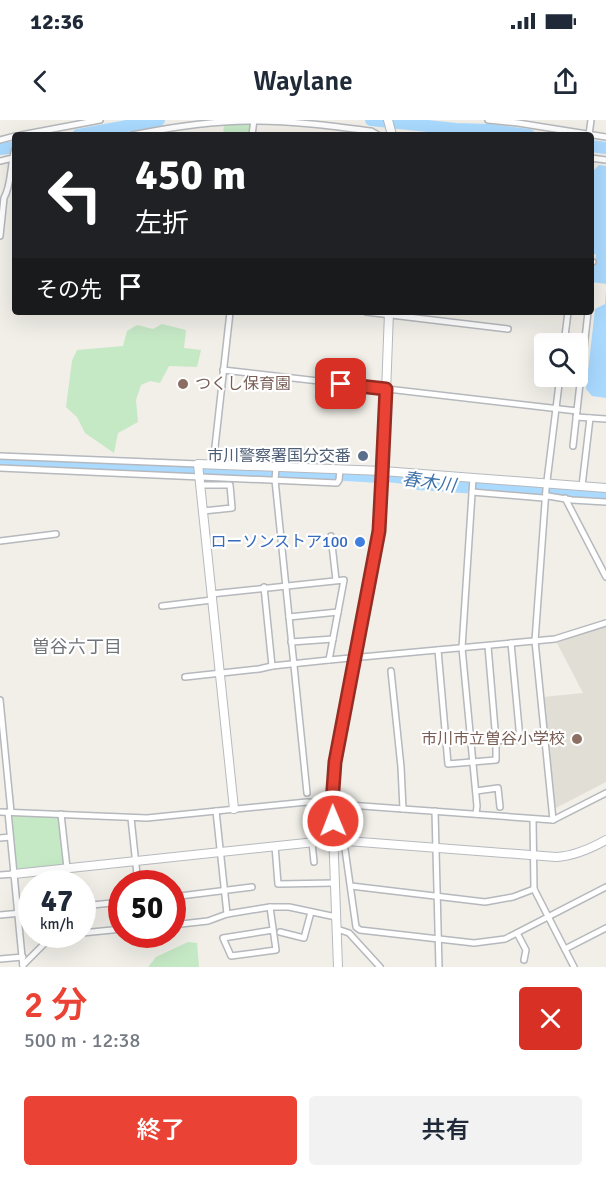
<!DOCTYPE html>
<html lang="ja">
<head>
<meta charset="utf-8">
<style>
  body { margin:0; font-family:Signika,"Noto Sans JP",sans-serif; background:#f2f2f3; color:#1f2937; height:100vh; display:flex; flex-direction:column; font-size:22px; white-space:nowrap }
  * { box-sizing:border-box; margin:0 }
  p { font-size:20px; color:#747a83 }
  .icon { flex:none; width:33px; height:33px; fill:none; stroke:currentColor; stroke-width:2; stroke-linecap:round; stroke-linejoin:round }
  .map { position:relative; height:847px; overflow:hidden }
  .details { display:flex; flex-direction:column; background:#fff; flex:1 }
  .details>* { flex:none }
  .hud { position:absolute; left:12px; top:12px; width:582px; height:183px; border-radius:6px; box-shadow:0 6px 24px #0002; background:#202124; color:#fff; overflow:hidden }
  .controls { position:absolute; left:534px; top:213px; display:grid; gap:12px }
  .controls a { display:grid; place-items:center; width:54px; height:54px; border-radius:6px; background:#fff; box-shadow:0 6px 24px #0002; font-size:30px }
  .speed { position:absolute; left:18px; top:750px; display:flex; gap:12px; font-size:30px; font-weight:700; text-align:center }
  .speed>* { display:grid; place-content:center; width:78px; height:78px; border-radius:50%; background:#fff; box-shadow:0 6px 24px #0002; line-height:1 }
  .speed small { font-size:15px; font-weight:400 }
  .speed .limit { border:9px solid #d22; background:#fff; color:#111 }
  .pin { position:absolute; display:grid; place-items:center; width:51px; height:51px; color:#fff; margin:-26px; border-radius:12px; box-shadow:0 3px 9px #0006 }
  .me { position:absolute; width:66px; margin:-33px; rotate:359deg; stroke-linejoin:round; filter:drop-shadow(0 0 4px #0008) }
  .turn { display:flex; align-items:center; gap:21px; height:126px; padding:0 24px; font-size:27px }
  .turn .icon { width:78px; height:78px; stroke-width:2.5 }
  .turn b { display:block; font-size:42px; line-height:51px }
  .then { display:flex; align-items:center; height:57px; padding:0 24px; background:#0003; gap:12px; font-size:22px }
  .round { display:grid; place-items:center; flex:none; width:63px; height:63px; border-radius:6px; background:#f2f2f3 }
  .overview { display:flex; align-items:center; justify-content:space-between; height:102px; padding:0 24px }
  h1 { font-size:36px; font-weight:600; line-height:45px; color:#ea4335 }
  .action { display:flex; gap:12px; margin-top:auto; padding:12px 24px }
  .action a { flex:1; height:69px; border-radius:6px; background:#ea4335; color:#fff; font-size:24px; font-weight:600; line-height:69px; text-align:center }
  .action a+a { background:#f2f2f3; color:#1f2937 }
  .status { display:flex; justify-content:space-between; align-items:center; height:42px; padding:0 30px; background:#fff; direction:ltr }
  .status svg { height:16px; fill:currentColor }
  header { display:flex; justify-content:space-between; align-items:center; height:78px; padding:0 24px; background:#fff; font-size:27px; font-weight:600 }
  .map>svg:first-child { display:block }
  .education { fill:#e1ded6 }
  .green { fill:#c5e8c5 }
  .water { fill:#aadaff }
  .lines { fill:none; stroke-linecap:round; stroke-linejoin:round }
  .river { stroke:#aadaff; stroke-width:12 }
  .street-casing { stroke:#b5b8bc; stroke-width:8 }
  .secondary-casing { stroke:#b6babf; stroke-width:10 }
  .street { stroke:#fff; stroke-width:5 }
  .secondary { stroke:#fff; stroke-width:8 }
  .route-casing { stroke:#982c22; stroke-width:15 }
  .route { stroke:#ea4335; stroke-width:10 }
  .education-dot { fill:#8d6e63; stroke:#fff; stroke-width:2 }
  .service-dot { fill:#5c6f8a; stroke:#fff; stroke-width:2 }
  .shop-dot { fill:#3f7fe0; stroke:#fff; stroke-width:2 }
  .labels { text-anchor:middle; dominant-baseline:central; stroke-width:4.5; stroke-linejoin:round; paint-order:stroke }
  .education-label { font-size:16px; fill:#785e54; stroke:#fff; text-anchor:start }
  .service-label { font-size:16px; fill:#4e5e75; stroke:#fff; text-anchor:end }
  .shop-label { font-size:16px; fill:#366cbe; stroke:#fff; text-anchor:end }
  .water-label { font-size:18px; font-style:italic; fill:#4174aa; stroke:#fff }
  .neighbourhood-label { font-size:18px; fill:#70757a; stroke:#fff }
</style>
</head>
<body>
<div class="status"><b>12:36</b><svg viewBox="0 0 49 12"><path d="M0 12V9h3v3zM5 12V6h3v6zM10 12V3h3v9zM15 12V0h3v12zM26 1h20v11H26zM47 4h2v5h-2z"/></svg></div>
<header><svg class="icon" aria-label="back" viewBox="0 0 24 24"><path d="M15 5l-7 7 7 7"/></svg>Waylane<svg class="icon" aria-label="share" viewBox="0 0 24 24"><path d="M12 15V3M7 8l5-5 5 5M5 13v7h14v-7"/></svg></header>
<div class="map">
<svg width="606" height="847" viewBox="0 0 606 847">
  <rect width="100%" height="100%" fill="#f1efe8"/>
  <path class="education" d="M606,507v155l-52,27 -11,-112 40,-4 -27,-52z"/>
  <g class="green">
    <path d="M249,3l2,3 -1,9h-27l1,-10z"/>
    <path d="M162,204l24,6 -2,18 17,2 -4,17 -28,-1 -9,17 -10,-2 -9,4 -5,15 2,22 -20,11 -4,20 -29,-20 -8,-16 -11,-10 6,-46 5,-11 46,-4 4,-15 10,-6 16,4z"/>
    <path d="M8,692l53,2 6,54 -53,6z"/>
    <path d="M188,822l9,1 2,24h-51l8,-10z"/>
  </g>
  <g class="water">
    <path d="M599,45l7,1v118l-14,-2 4,-27 -5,-4v-78z"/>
    <path d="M606,171v107l-14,-2 -6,-7 9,-80 10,-5z"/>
  </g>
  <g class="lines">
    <g class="river">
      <path d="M371,0l85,9 34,1 39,5"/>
      <path d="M78,15l81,-15"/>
      <path d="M591,26l15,2"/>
      <path d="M0,29l15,-2"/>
      <path d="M0,342l326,15 4,-3 49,3 9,-1 24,3 7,5 187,13"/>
    </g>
    <g class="street-casing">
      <g id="street">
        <path d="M488,0l30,3 88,14"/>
        <path d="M21,15l79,-15"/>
        <path d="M132,15c40,-8 82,-15 124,-14 38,0 76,5 115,10l7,4"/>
        <path d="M252,15l2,-15"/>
        <path d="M589,15l2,-15"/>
        <path d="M0,20l15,-4"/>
        <path d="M591,38l15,2"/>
        <path d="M0,41l13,-3"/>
        <path d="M0,116l4,-38c8,-14 6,-34 11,-49"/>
        <path d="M591,141l2,1"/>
        <path d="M366,192l142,17"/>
        <path d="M564,224l4,-32"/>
        <path d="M223,250l354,41"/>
        <path d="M576,297l30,2"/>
        <path d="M573,326l15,-134"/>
        <path d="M295,332l16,2"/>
        <path d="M0,336l198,8"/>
        <path d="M213,345l17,-153"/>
        <path d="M0,348l337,15 2,-3 1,-10"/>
        <path d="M276,348l-1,12 32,313"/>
        <path d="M473,358l-11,170 15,158 -1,8"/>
        <path d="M200,365h30l2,23 -29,3"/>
        <path d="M582,366l8,-68"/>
        <path d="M472,372l71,6 5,-2 24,4 34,2"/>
        <path d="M565,378l41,79"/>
        <path d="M331,416l5,44"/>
        <path d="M0,421l56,-7"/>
        <path d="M264,467l8,79"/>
        <path d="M211,474l133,-14 -15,80"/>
        <path d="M162,486l50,-6"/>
        <path d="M289,497l49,-5"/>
        <path d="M291,522l42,-3"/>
        <path d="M438,530l10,114 48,-4v-19l-8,-95"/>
        <path d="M391,551l10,96 2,42"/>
        <path d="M185,557l74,-8 13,-3 57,-6 226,-21 51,-16"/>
        <path d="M0,580l11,112"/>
        <path d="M496,621l24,-2 -9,-96"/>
        <path d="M476,671l22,-3 2,19"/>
        <path d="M216,691l11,103"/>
        <path d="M435,691l4,156"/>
        <path d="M0,692l147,6 160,-16 246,18 53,-27"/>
        <path d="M8,692l15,155"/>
        <path d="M61,694l6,54"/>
        <path d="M131,698l7,66"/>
        <path d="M533,699l1,70 40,78"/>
        <path d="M553,700l-18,-179 11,-152 14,-113"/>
        <path d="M0,718l10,-1"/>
        <path d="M312,722l2,20"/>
        <path d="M344,722l12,85 4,3 114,13 31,-4 101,-52"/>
        <path d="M275,726l3,38 57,-1"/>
        <path d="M0,755l14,-1"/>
        <path d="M351,766l134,16 28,-5 21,-8"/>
        <path d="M172,777l80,-10"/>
        <path d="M82,786l40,-4"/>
        <path d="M270,787l6,43 -45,6 -8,-18 50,-8"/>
        <path d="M0,795l32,-3"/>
        <path d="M172,805l36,-4 19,-7 43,-7h19l47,10"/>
        <path d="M337,809l12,4 31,34"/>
        <path d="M280,812l24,6 7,-26"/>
        <path d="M82,813l40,-4"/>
        <path d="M517,813l9,17 -2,10"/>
        <path d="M565,829l41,-21"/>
        <path d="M0,839l23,-2"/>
        <path d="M23,845l26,-26 23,-5"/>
      </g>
    </g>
    <g class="secondary-casing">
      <g id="secondary">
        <path d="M388,0l4,15"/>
        <path d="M234,689l-36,-345 185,7 223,17"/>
        <path d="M14,754l320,-34 222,17c18,-1 34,-8 50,-17"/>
        <path d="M338,847l-6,-164 2,-31 45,-241 4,-57 6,-162"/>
      </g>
    </g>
    <use href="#street" class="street"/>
    <use href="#secondary" class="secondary"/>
  </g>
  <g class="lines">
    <g class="route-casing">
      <path id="route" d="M333,701l-1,-18 3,-41 44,-231 3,-57 4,-85 -45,-5"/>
    </g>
    <use href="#route" class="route"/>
  </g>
  <g class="education-dot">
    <circle cx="183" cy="264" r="6"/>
    <circle cx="577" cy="619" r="6"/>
  </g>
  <circle class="service-dot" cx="363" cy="336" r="6"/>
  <circle class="shop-dot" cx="360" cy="422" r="6"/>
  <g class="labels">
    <g class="education-label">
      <text x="195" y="264">つくし保育園</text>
      <text x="565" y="619" text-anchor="end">市川市立曽谷小学校</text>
    </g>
    <g class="service-label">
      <text x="351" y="336">市川警察署国分交番</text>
    </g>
    <g class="shop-label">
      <text x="348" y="422">ローソンストア100</text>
    </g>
    <g class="water-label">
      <text transform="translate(429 362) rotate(8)">春木川</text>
    </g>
    <g class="neighbourhood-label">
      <text x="77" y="527">曽谷六丁目</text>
    </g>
  </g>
</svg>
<div class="controls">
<a><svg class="icon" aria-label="search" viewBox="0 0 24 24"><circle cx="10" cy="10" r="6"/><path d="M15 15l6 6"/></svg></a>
</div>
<div class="speed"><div>47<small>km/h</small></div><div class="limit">50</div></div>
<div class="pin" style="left:341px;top:264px;background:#d93025"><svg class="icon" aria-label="arrive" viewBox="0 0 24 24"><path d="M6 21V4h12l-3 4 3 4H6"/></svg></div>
<svg class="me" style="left:333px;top:701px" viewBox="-20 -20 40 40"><circle r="17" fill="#ea4335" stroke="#fff" stroke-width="3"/><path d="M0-11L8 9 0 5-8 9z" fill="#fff"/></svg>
<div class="hud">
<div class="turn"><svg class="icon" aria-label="left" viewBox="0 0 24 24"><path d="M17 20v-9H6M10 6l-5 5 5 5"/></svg><div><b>450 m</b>左折</div></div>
<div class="then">その先<svg class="icon" aria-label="arrive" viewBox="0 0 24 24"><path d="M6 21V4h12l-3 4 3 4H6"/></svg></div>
</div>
</div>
<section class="details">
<div class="overview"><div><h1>2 分</h1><p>500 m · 12:38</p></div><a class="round" style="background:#d93025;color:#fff"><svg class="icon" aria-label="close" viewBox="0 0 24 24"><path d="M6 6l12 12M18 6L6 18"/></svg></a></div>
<div class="action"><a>終了</a><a>共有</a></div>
</section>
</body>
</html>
